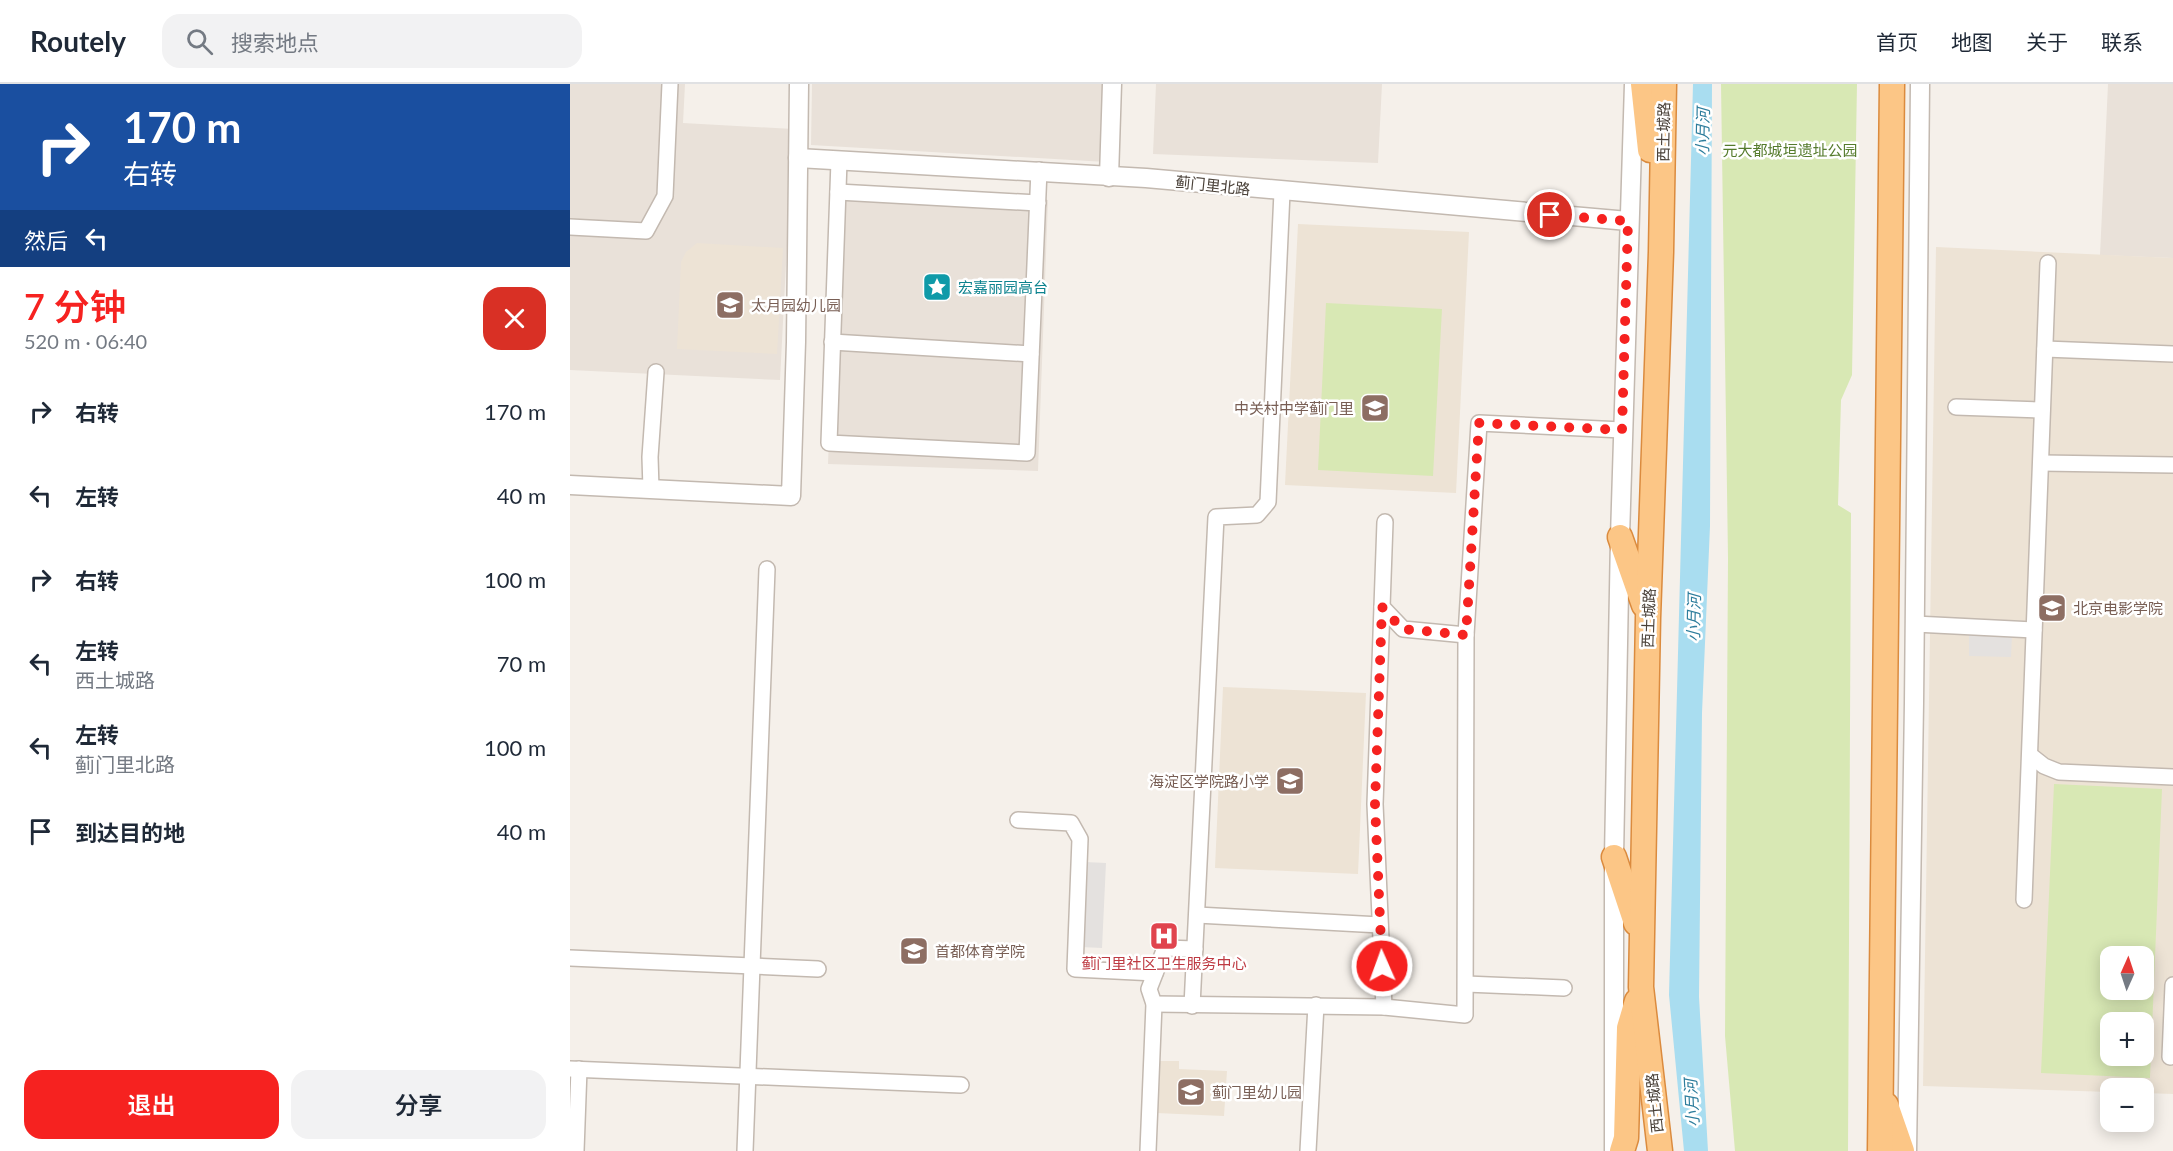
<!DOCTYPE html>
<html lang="zh">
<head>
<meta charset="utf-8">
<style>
  body { margin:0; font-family:Lato,"Noto Sans SC",sans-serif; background:#f2f2f3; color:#1f2937; height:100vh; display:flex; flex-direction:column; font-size:22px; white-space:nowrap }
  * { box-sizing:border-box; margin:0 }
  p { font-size:20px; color:#747a83 }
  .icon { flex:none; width:33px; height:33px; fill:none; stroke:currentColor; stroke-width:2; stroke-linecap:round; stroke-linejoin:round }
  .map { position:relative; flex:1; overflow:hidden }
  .drawer { display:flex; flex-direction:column; background:#fff; width:570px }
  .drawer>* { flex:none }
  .guide { background:#1a4fa0; color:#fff; overflow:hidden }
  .needle { width:39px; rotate:3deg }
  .controls { position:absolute; left:1530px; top:862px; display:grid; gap:12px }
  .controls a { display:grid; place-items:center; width:54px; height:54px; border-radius:12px; background:#fff; box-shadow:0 3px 15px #0003; font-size:30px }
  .pin { position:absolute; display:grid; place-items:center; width:51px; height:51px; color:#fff; margin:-26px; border:3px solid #fff; border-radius:50%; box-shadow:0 2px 6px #0007 }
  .me { position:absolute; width:66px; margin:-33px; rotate:358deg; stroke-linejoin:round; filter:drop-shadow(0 0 4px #0008) }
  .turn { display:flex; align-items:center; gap:21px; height:126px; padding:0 24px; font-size:27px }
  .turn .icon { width:78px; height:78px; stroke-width:2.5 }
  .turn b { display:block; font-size:42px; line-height:51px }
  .then { display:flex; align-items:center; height:57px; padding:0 24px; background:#0003; gap:12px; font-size:22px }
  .round { display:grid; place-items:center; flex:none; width:63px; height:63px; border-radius:18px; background:#f2f2f3 }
  .overview { display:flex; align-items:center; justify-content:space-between; height:102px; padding:0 24px }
  h1 { font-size:36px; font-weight:600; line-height:45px; color:#f62220 }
  .cta { display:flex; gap:12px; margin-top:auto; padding:12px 24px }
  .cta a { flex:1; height:69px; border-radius:18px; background:#f62220; color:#fff; font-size:24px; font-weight:600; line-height:69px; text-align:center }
  .cta a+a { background:#f2f2f3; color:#1f2937 }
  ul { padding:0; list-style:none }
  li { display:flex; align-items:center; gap:18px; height:84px; padding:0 24px }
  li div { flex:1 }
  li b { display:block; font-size:22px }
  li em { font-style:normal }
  header { display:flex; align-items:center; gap:36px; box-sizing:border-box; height:84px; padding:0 30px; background:#fff; border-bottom:2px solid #e0e1e3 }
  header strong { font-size:28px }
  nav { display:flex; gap:33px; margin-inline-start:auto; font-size:21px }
  .search { width:420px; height:54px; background:#f2f2f3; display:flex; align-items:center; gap:15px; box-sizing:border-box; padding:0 21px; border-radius:18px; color:#747a83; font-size:22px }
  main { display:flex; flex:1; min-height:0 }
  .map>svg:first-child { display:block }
  .residential { fill:#e9e1d9 }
  .education { fill:#ede3d5; fill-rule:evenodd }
  .green { fill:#d8e8b4; fill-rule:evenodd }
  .parking { fill:#e4e1df }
  .water { fill:#a9ddf0 }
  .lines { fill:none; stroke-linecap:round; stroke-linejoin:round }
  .minor-casing { stroke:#c3b9b0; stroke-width:18 }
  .tertiary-casing { stroke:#c3b9b0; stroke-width:21 }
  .trunk-casing { stroke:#db8b3e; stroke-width:27 }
  .minor { stroke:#fff; stroke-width:15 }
  .tertiary { stroke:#fff; stroke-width:18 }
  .trunk { stroke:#fcc686; stroke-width:24 }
  .route { stroke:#f62220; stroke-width:10; stroke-dasharray:0 18 }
  .labels { text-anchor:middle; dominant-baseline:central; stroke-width:5; stroke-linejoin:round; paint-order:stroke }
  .street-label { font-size:15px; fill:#494038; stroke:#fff }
  .park-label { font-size:15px; fill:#557b2c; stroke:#fff }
  .culture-label { font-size:15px; fill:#0d838f; stroke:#fff; text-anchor:start }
  .education-label { font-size:15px; fill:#785e54; stroke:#fff; text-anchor:start }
  .health-label { font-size:15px; fill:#be3a42; stroke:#fff }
  .water-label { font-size:16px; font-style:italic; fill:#2d7d9c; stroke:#fff }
</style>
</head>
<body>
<header>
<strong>Routely</strong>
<div class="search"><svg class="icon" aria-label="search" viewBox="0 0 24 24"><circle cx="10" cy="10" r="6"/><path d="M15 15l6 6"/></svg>搜索地点</div>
<nav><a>首页</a><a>地图</a><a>关于</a><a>联系</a></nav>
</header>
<main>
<section class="drawer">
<div class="guide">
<div class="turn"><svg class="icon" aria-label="right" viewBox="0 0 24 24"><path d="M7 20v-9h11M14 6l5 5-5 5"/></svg><div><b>170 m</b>右转</div></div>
<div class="then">然后<svg class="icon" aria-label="left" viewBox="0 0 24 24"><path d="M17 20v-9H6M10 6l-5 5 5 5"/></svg></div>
</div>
<div class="overview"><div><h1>7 分钟</h1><p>520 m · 06:40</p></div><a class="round" style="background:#d93025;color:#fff"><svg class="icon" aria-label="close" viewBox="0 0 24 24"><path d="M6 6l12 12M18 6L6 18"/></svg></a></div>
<ul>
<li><svg class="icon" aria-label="right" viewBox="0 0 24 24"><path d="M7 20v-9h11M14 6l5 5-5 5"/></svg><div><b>右转</b></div><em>170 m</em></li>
<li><svg class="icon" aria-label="left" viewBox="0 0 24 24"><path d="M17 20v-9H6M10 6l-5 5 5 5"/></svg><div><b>左转</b></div><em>40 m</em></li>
<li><svg class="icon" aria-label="right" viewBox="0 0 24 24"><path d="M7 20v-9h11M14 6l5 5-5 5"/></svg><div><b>右转</b></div><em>100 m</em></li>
<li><svg class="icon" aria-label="left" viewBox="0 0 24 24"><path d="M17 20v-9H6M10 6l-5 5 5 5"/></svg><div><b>左转</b><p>西土城路</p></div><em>70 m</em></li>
<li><svg class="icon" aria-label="left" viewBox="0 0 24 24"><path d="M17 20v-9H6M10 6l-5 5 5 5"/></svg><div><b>左转</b><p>蓟门里北路</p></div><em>100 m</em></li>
<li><svg class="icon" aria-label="arrive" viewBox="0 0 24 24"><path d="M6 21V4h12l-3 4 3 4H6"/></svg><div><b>到达目的地</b></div><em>40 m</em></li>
</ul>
<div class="cta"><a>退出</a><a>分享</a></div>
</section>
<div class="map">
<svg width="1603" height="1067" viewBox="0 0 1603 1067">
  <rect width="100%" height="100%" fill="#f5f0ea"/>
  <g class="residential">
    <path d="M0,0h115l-2,39 110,6 -13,251 -210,-10z"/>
    <path d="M242,0h297l-3,78 -295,-17z"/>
    <path d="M586,0h226l-4,79 -225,-9z"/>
    <path d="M1538,0h65v174l-73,-3z"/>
    <path d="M268,108l210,8 -10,271 -210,-7z"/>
  </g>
  <g class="education">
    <path d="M728,140l171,8 -13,261 -171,-8z"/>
    <path d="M127,159l86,5 -6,106 -100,-5 4,-87 5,-10z"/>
    <path d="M1366,163l237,11v836l-29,-1v-4h-34v3l-187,-6zM1540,873h34v33h-34zM1540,939h34v33h-34z"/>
    <path d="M653,603l143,6 -8,181 -143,-6z"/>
    <path d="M589,977h20v8l48,2 -3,45 -68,-3z"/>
  </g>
  <g class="green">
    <path d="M1151,0h136l-5,291 -11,25 -3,105 13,8 -3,638h-113l-10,-115 3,-478z"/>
    <path d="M756,219l116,6 -9,167 -115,-6z"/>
    <path d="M1484,700l108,5 -12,289 -109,-5zM1540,873h34v33h-34zM1540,939h34v33h-34z"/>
  </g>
  <g class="parking">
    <path d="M1399,549l43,2 -1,22 -42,-1z"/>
    <path d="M515,778l21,1 -4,85 -21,-1z"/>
  </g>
  <path class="water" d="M1123,0h19l-2,442 -8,187 -3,284 9,154h-24l-15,-156z"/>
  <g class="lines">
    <g class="minor-casing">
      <g id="minor">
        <path d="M269,77l-10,282 198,10 12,-283"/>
        <path d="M268,108l200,11"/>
        <path d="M0,143l76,4 19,-35 5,-112"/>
        <path d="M262,258l199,12"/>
        <path d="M1475,265l128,5"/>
        <path d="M1386,323l86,3"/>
        <path d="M1471,379l132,2"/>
        <path d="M81,405l-1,-32 6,-85"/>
        <path d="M812,523l21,22 63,6"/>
        <path d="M1345,540l119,6"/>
        <path d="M1460,671l14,11 15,6 114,5"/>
        <path d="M448,736l53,3 9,16 -5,130 80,4"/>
        <path d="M1454,816l24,-637"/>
        <path d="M627,831l183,10"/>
        <path d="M0,874l248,11"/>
        <path d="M896,900l98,4"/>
        <path d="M584,920l230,3 81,8 1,-380 13,-212 143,7"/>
        <path d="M622,922l24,-489 41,-2 11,-13 14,-310"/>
        <path d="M814,923l-9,-203 10,-282"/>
        <path d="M1600,973l3,-72"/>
        <path d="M0,985l391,16"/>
        <path d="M6,1067l3,-82"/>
        <path d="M175,1067l22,-582"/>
        <path d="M578,1067l6,-147 -5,-15 16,-41 30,1"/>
        <path d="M738,1067l8,-146"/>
      </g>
    </g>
    <g class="tertiary-casing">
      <g id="tertiary">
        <path d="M228,74l348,20 482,43"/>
        <path d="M539,93l3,-93"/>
        <path d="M0,401l221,11 5,-154 3,-258"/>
        <path d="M1044,1067v-294l6,-320 14,-453"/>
        <path d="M1337,1067l7,-448 6,-619"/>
      </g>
    </g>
    <g class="trunk-casing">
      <g id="trunk">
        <path d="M1073,0l7,66"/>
        <path d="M1050,453l24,68"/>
        <path d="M1044,773l22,66"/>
        <path d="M1316,1021l16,46"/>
        <path d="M1052,1067l4,-13 3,-110 8,-27"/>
        <path d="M1090,1067l-19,-164 7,-369 13,-366 3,-168"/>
        <path d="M1310,1067l12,-1067"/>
      </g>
    </g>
    <use href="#minor" class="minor"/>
    <use href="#tertiary" class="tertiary"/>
    <use href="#trunk" class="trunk"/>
  </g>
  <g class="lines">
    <path class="route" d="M812,882l-7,-162 7,-197 20,22 64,6 13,-212 143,7 6,-209 -78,-6"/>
  </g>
  <defs>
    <g id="sight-square" transform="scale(1.5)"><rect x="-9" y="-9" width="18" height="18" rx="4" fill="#0f9aa8" stroke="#fff"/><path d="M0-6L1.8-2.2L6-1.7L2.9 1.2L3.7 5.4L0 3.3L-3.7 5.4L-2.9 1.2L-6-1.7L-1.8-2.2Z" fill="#fff"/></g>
    <g id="school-square" transform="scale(1.5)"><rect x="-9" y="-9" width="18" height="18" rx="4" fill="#8d6e63" stroke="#fff"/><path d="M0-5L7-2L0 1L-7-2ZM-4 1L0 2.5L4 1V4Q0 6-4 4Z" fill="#fff"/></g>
    <g id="university-square" transform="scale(1.5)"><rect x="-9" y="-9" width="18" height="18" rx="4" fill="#8d6e63" stroke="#fff"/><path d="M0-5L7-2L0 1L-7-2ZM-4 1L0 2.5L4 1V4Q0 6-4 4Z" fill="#fff"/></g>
    <g id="hospital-square" transform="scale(1.5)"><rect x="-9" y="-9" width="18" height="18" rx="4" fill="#e0444e" stroke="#fff"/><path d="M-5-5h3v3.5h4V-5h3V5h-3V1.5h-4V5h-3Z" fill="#fff"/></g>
  </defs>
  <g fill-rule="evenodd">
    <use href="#sight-square" x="367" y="203"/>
    <use href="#school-square" x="160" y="221"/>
    <use href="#school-square" x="805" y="324"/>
    <use href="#university-square" x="1482" y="524"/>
    <use href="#school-square" x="720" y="697"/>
    <use href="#hospital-square" x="594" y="852"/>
    <use href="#university-square" x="344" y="867"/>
    <use href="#school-square" x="621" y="1008"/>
  </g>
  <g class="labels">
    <g class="street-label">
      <text transform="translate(1093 48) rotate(-89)">西土城路</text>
      <text transform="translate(643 101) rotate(6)">蓟门里北路</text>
      <text transform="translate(1078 534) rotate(-88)">西土城路</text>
      <text transform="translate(1084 1019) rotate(-96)">西土城路</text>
    </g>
    <g class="park-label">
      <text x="1220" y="66">元大都城垣遗址公园</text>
    </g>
    <g class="culture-label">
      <text x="388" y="203">宏嘉丽园高台</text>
    </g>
    <g class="education-label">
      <text x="181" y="221">太月园幼儿园</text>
      <text x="784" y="324" text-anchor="end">中关村中学蓟门里</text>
      <text x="1503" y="524">北京电影学院</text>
      <text x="699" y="697" text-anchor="end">海淀区学院路小学</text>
      <text x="365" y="867">首都体育学院</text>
      <text x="642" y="1008">蓟门里幼儿园</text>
    </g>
    <g class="health-label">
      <text x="594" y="879">蓟门里社区卫生服务中心</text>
    </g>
    <g class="water-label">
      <text transform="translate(1132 48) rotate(-89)">小月河</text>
      <text transform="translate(1123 534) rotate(-89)">小月河</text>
      <text transform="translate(1121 1019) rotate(-93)">小月河</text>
    </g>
  </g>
</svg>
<div class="controls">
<a><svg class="needle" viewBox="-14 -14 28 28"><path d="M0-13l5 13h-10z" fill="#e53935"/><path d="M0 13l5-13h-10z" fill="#747a83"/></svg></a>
<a>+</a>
<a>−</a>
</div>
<div class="pin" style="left:980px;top:131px;background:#d93025"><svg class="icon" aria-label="arrive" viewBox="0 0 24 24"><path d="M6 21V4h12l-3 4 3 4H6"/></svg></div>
<svg class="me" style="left:812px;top:882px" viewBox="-20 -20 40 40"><circle r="17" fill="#f62220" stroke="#fff" stroke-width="3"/><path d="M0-11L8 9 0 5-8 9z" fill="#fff"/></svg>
</div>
</main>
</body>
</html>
